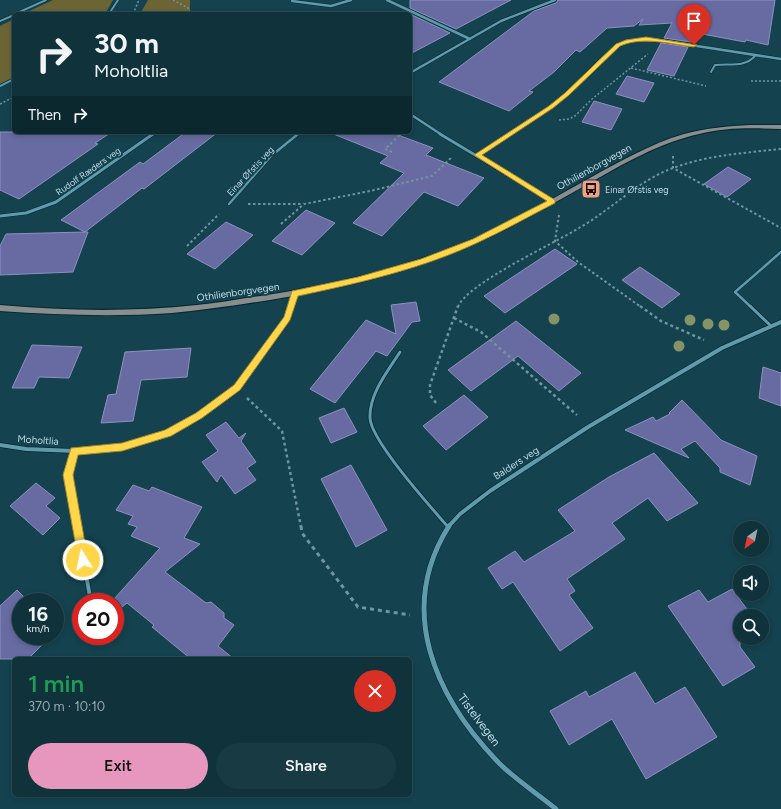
<!DOCTYPE html>
<html lang="en">
<head>
<meta charset="utf-8">
<style>
  body { margin:0; font-family:Figtree,sans-serif; background:#183a42; color:#f1f3f6; height:100vh; display:flex; flex-direction:column; font-size:15px; white-space:nowrap }
  * { box-sizing:border-box; margin:0 }
  p { font-size:13px; color:#9baaaf }
  .icon { flex:none; width:22px; height:22px; fill:none; stroke:currentColor; stroke-width:2; stroke-linecap:round; stroke-linejoin:round }
  .map { position:relative; flex:1; overflow:hidden }
  .panel { position:absolute; left:12px; top:657px; width:400px; height:140px; display:flex; flex-direction:column; background:#0f323b; border-radius:6px; box-shadow:0 2px 6px #0003,0 0 0 1px #2f4d55 }
  .panel>* { flex:none }
  .top-card { position:absolute; left:12px; top:12px; width:400px; height:122px; border-radius:6px; box-shadow:0 2px 6px #0003,0 0 0 1px #2f4d55; background:#0f323b; color:#f1f3f6; overflow:hidden }
  .needle { width:26px; rotate:213deg }
  .controls { position:absolute; left:733px; top:521px; display:grid; gap:8px }
  .controls a { display:grid; place-items:center; width:36px; height:36px; border-radius:50%; background:#0f323b; box-shadow:0 2px 6px #0003,0 0 0 1px #2f4d55; font-size:20px }
  .speed { position:absolute; left:12px; top:593px; display:flex; gap:8px; font-size:20px; font-weight:700; text-align:center }
  .speed>* { display:grid; place-content:center; width:52px; height:52px; border-radius:50%; background:#0f323b; box-shadow:0 2px 6px #0003,0 0 0 1px #2f4d55; line-height:1 }
  .speed small { font-size:10px; font-weight:400 }
  .speed .limit { border:6px solid #d22; background:#fff; color:#111 }
  .pin { position:absolute; display:grid; place-items:center; width:34px; height:34px; color:#fff; margin:-41px -17px; border-radius:50% 50% 50% 0; rotate:-45deg; box-shadow:0 0 4px #0007 }
  .pin .icon { rotate:45deg }
  .me { position:absolute; width:44px; margin:-22px; rotate:350deg; stroke-linejoin:round; filter:drop-shadow(0 0 3px #0008) }
  .turn { display:flex; align-items:center; gap:14px; height:84px; padding:0 16px; font-size:18px }
  .turn .icon { width:52px; height:52px; stroke-width:2.5 }
  .turn b { display:block; font-size:28px; line-height:34px }
  .then { display:flex; align-items:center; height:38px; padding:0 16px; background:#0003; gap:8px; font-size:15px }
  .round { display:grid; place-items:center; flex:none; width:42px; height:42px; border-radius:21px; background:#183a42 }
  .overview { display:flex; align-items:center; justify-content:space-between; height:68px; padding:0 16px }
  h1 { font-size:24px; font-weight:600; line-height:30px; color:#1e9e55 }
  .cta { display:flex; gap:8px; margin-top:auto; padding:8px 16px }
  .cta a { flex:1; height:46px; border-radius:24px; background:#e797bd; color:#111; font-size:16px; font-weight:600; line-height:46px; text-align:center }
  .cta a+a { background:#183a42; color:#f1f3f6 }
  .map>svg:first-child { display:block }
  .green { fill:#6b6435 }
  .building { fill:#686ba2; stroke:#8d91be }
  .lines { fill:none; stroke-linecap:round; stroke-linejoin:round }
  .lane-far3-casing { stroke:#072730; stroke-width:3 }
  .lane-far2-casing { stroke:#072730; stroke-width:3.5 }
  .lane-far1-casing { stroke:#072730; stroke-width:4.5 }
  .lane-casing { stroke:#072730; stroke-width:5.5 }
  .street-far3-casing { stroke:#072730; stroke-width:3.5 }
  .street-far2-casing { stroke:#072730; stroke-width:4 }
  .street-far1-casing { stroke:#072730; stroke-width:5.5 }
  .street-casing { stroke:#072730; stroke-width:6 }
  .secondary-casing { stroke:#072730; stroke-width:2 }
  .path-far3 { stroke:#7095a0; stroke-width:1.5; stroke-dasharray:2 2; stroke-linecap:butt }
  .path-far2 { stroke:#7095a0; stroke-width:2; stroke-dasharray:2.5 2.5; stroke-linecap:butt }
  .path-far1 { stroke:#7095a0; stroke-width:2.5; stroke-dasharray:3 3; stroke-linecap:butt }
  .path { stroke:#7095a0; stroke-width:3; stroke-dasharray:4 4; stroke-linecap:butt }
  .lane-far3 { stroke:#5f9aad; stroke-width:2 }
  .lane-far2 { stroke:#5f9aad; stroke-width:2.5 }
  .lane-far1 { stroke:#5f9aad; stroke-width:3 }
  .lane { stroke:#5f9aad; stroke-width:4 }
  .street-far3 { stroke:#5f9aad; stroke-width:2.5 }
  .street-far2 { stroke:#5f9aad; stroke-width:3 }
  .street-far1 { stroke:#5f9aad; stroke-width:4 }
  .street { stroke:#5f9aad; stroke-width:5 }
  .secondary { fill:#888e8e; fill-rule:evenodd }
  .tree { fill:#869366 }
  .route { fill:#ffd54a; stroke:#a68a30 }
  .labels { text-anchor:middle; dominant-baseline:central; stroke-width:4; stroke-linejoin:round; paint-order:stroke }
  .far-street-label { font-size:9px; fill:#bfdce6; stroke:#14424f }
  .far-poi-label { font-size:9px; fill:#bfdce6; stroke:#14424f; text-anchor:start }
  .street-label { font-size:10px; fill:#bfdce6; stroke:#14424f }
  .near-street-label { font-size:12px; fill:#bfdce6; stroke:#14424f }
</style>
</head>
<body>
<div class="map">
<svg width="781" height="809" viewBox="0 0 781 809">
  <rect width="100%" height="100%" fill="#14424f"/>
  <g class="green">
    <path d="M53,0h60l-8,14h-82z"/>
    <path d="M148,0h42v14h-50z"/>
    <path d="M14,19v58l-14,7v-58z"/>
  </g>
  <g class="building">
    <path d="M410,0h101l-55,29 -46,-21z"/>
    <path d="M558,0h217l-7,45 -22,-5 -1,2 -48,-9 -6,9 -27,-4 8,-15 -33,2 4,-6 -9,7 -27,2 -27,24 -4,-2 -22,22 -25,19 4,1 -24,19 -70,-29 95,-71 22,-8z"/>
    <path d="M410,14l40,19 -40,21z"/>
    <path d="M661,43l27,4 -14,29 -27,-6z"/>
    <path d="M627,76l27,7 -10,19 -28,-8z"/>
    <path d="M594,101l28,8 -11,21 -29,-8z"/>
    <path d="M0,132h112l-17,11 3,1 -79,55 -19,-9z"/>
    <path d="M186,132h32l-74,57 -2,-1 -57,44h3l-15,40 -73,3v-29l6,-12 79,-2 -24,-12 79,-58 3,2z"/>
    <path d="M331,132h59l43,16 -7,7 58,23 -26,28 -34,-14 -42,44 -29,-13 51,-50 -24,-10 8,-7 -57,-23z"/>
    <path d="M728,167l23,12 -24,18 -23,-13z"/>
    <path d="M306,210l29,13 -33,32 -30,-14z"/>
    <path d="M226,222l27,13 -38,34 -28,-15z"/>
    <path d="M555,249l22,15 -72,49 -21,-17z"/>
    <path d="M640,267l40,27 -18,14 -40,-28z"/>
    <path d="M416,302l4,19 -8,1 -25,34 -11,-5 -41,52 -25,-14 56,-69 30,14 -5,-29z"/>
    <path d="M516,321l65,52 -22,18 -41,-35 -47,35 -23,-21z"/>
    <path d="M32,345l50,2 -13,31 -30,-1 -5,11h-22z"/>
    <path d="M191,348l-4,29 -46,3 -8,41 -32,2 7,-28 8,-1 9,-42z"/>
    <path d="M763,367l18,6v33l-22,-8z"/>
    <path d="M464,395l24,22 -42,33 -23,-24z"/>
    <path d="M682,400l39,40 36,16 -7,29 -30,-13v-4l-25,-27 -14,8 8,9 -64,-28 28,-13 3,4 14,-7 -1,-1z"/>
    <path d="M344,408l13,24 -26,11 -12,-25z"/>
    <path d="M226,422l13,16 7,-5 -5,8 15,21 -9,6 9,12 -21,14 -14,-19 -4,7 -15,-20 16,-11 -12,-16z"/>
    <path d="M654,453l44,50 -31,18 -19,-23 -36,25 13,16 -58,40 8,12 -6,4 24,33 -33,23 -47,-69 -11,7 -14,-21 27,-17 9,11 51,-31 -17,-21 51,-33z"/>
    <path d="M351,465l36,65 -31,17 -35,-68z"/>
    <path d="M36,483l19,15 -9,8 14,12 -17,17 -33,-29z"/>
    <path d="M133,485l16,6 3,-4 50,20 -18,31 16,6 -35,28 41,31 5,-1 13,11v5l10,7 -16,21 16,13h-43l-39,-32 2,-2 -27,-22 -5,4 -8,-8 46,-51 -29,-12 6,-9 -9,-3 5,-8 -17,-6z"/>
    <path d="M732,589l20,27h-12v31l15,20 -32,19 -55,-80 31,-16 9,12z"/>
    <path d="M17,590l12,12h-8v34h30l-23,23h-28v-53z"/>
    <path d="M635,672l20,32 30,-17 32,50 -71,42 -34,-60 -43,26 -19,-34 36,-20 3,6z"/>
  </g>
  <g class="lines">
    <g class="lane-far3-casing">
      <g id="lane-far3">
        <path d="M15,14l31,-14"/>
        <path d="M109,14l9,-14"/>
        <path d="M0,21l14,-6"/>
        <path d="M711,72l4,-7c15,-2 29,3 40,-9"/>
        <path d="M0,86l14,-7"/>
        <path d="M297,135l3,-3"/>
      </g>
    </g>
    <g class="lane-far2-casing">
      <g id="lane-far2">
        <path d="M229,204l42,-48 27,-22"/>
        <path d="M751,307l-16,-15 46,-40"/>
      </g>
    </g>
    <g class="lane-far1-casing">
      <g id="lane-far1">
        <path d="M750,306l21,20"/>
        <path d="M400,352c-12,19 -31,42 -30,66 1,23 61,89 78,109"/>
        <path d="M74,451l-6,24 9,52"/>
      </g>
    </g>
    <g class="lane-casing">
      <g id="lane">
        <path d="M77,526l14,76"/>
        <path d="M94,636l1,5"/>
      </g>
    </g>
    <g class="street-far3-casing">
      <g id="street-far3">
        <path d="M387,0l83,39"/>
        <path d="M292,1l39,5 20,-6"/>
        <path d="M410,73l91,-52 54,-21"/>
        <path d="M410,114l32,21"/>
        <path d="M152,135l4,-3"/>
        <path d="M508,135c20,-13 42,-25 60,-42 15,-14 36,-41 54,-49 11,-5 24,-5 36,-4l123,19"/>
      </g>
    </g>
    <g class="street-far2-casing">
      <g id="street-far2">
        <path d="M440,134l112,67"/>
        <path d="M477,155l33,-21"/>
        <path d="M0,216l26,-3 30,-11 97,-68"/>
        <path d="M291,307l4,-14"/>
      </g>
    </g>
    <g class="street-far1-casing">
      <g id="street-far1">
        <path d="M0,445l26,4 48,2 49,-4 45,-14 31,-18 38,-27 51,-70 3,-12"/>
        <path d="M448,527l12,-13 30,-23 98,-64 134,-79 59,-26"/>
      </g>
    </g>
    <g class="street-casing">
      <path id="street" d="M449,526c-53,84 -14,170 48,235 16,17 41,33 59,48"/>
    </g>
    <g class="secondary-casing">
      <path id="secondary" d="M750,125h31v4c-27,-1 -55,-2 -82,5 -40,9 -76,30 -111,50 -45,25 -88,50 -136,69 -58,23 -120,37 -182,47 -33,5 -65,10 -98,13 -57,4 -115,2 -172,-2v-6c66,6 131,7 197,0 24,-2 47,-7 70,-10 71,-11 140,-28 205,-55 40,-17 78,-40 116,-61 31,-17 62,-35 96,-45 22,-6 44,-8 66,-9z"/>
    </g>
    <g class="path-far3">
      <path d="M173,0l15,8 3,6"/>
      <path d="M133,14l6,-14"/>
      <path d="M631,68l75,18"/>
      <path d="M751,81h30"/>
      <path d="M0,104l14,-7"/>
      <path d="M559,120l10,-1 6,-3 17,-17 56,-45"/>
      <path d="M400,135l6,-3"/>
    </g>
    <g class="path-far2">
      <path d="M392,152l-7,-3 16,-15"/>
      <path d="M673,156v12l108,60"/>
      <path d="M248,204h55"/>
      <path d="M559,215l-4,26 23,21 63,45"/>
      <path d="M281,224l23,-20 66,-13 62,-15 19,-18"/>
      <path d="M187,246l32,-32"/>
      <path d="M458,307c8,-23 97,-64 121,-79 32,-18 60,-48 94,-60 35,-13 72,-15 108,-19"/>
    </g>
    <g class="path-far1">
      <path d="M640,306l21,15 43,19"/>
      <path d="M454,318l27,14 96,83"/>
      <path d="M247,398l35,33 19,96"/>
      <path d="M436,403l-6,-8v-10l28,-79"/>
    </g>
    <path class="path" d="M301,526l1,7 56,74 52,8"/>
    <use href="#lane-far3" class="lane-far3"/>
    <use href="#lane-far2" class="lane-far2"/>
    <use href="#lane-far1" class="lane-far1"/>
    <use href="#lane" class="lane"/>
    <use href="#street-far3" class="street-far3"/>
    <use href="#street-far2" class="street-far2"/>
    <use href="#street-far1" class="street-far1"/>
    <use href="#street" class="street"/>
    <use href="#secondary" class="secondary"/>
  </g>
  <g class="tree">
    <circle cx="554" cy="319" r="5.5"/>
    <circle cx="690" cy="320" r="5.5"/>
    <circle cx="708" cy="324" r="5.5"/>
    <circle cx="724" cy="325" r="5.5"/>
    <circle cx="679" cy="346" r="5.5"/>
  </g>
  <path class="route" d="M646,37l51,8 -3,2c-24,-3 -51,-11 -74,-1l-51,49 -16,13 -71,47 73,45v3c-25,13 -50,27 -76,39 -57,27 -120,41 -181,54l-8,24 -50,70 -38,28 -31,18 -49,15 -44,4 -5,20 15,85 -1,3 -4,2 -4,-2 -16,-88 8,-27 51,-5 43,-13 31,-17 38,-28 50,-68 8,-26 66,-14 63,-18 52,-20 74,-38 -73,-46 75,-49 16,-13 51,-49 10,-4z"/>
  <defs>
    <g id="bus-square" transform="scale(1)"><rect x="-9" y="-9" width="18" height="18" rx="4" fill="#f3a081" stroke="#14424f"/><path d="M-5-6H5V4H4V6H2V4H-2V6H-4V4H-5ZM-3.5-4V0h7V-4ZM-3.5 1.2v1.5H-2V1.2ZM2 1.2v1.5H3.5V1.2Z" fill="#111"/></g>
  </defs>
  <g fill-rule="evenodd">
    <use href="#bus-square" x="591" y="189"/>
  </g>
  <g class="labels">
    <g class="far-street-label">
      <text transform="translate(88 171) rotate(-35)">Rudolf Ræders veg</text>
      <text transform="translate(250 171) rotate(-47)">Einar Øfstis veg</text>
    </g>
    <g class="far-poi-label">
      <text x="605" y="189">Einar Øfstis veg</text>
    </g>
    <g class="street-label">
      <text transform="translate(594 167) rotate(-29)">Othilienborgvegen</text>
      <text transform="translate(238 292) rotate(-8)">Othilienborgvegen</text>
      <text transform="translate(38 440) rotate(4)">Moholtlia</text>
      <text transform="translate(516 463) rotate(-33)">Balders veg</text>
    </g>
    <g class="near-street-label">
      <text transform="translate(479 720) rotate(53)">Tistelvegen</text>
    </g>
  </g>
</svg>
<div class="controls">
<a><svg class="needle" viewBox="-14 -14 28 28"><path d="M0-13l5 13h-10z" fill="#e53935"/><path d="M0 13l5-13h-10z" fill="#9baaaf"/></svg></a>
<a><svg class="icon" aria-label="sound" viewBox="0 0 24 24"><path d="M4 9h4l5-4v14l-5-4H4zM17 9q2 3 0 6"/></svg></a>
<a><svg class="icon" aria-label="search" viewBox="0 0 24 24"><circle cx="10" cy="10" r="6"/><path d="M15 15l6 6"/></svg></a>
</div>
<div class="speed"><div>16<small>km/h</small></div><div class="limit">20</div></div>
<div class="pin" style="left:694px;top:45px;background:#d93025"><svg class="icon" aria-label="arrive" viewBox="0 0 24 24"><path d="M6 21V4h12l-3 4 3 4H6"/></svg></div>
<svg class="me" style="left:83px;top:560px" viewBox="-20 -20 40 40"><circle r="17" fill="#ffd54a" stroke="#fff" stroke-width="3"/><path d="M0-11L8 9 0 5-8 9z" fill="#fff"/></svg>
<div class="top-card">
<div class="turn"><svg class="icon" aria-label="right" viewBox="0 0 24 24"><path d="M7 20v-9h11M14 6l5 5-5 5"/></svg><div><b>30 m</b>Moholtlia</div></div>
<div class="then">Then<svg class="icon" aria-label="right" viewBox="0 0 24 24"><path d="M7 20v-9h11M14 6l5 5-5 5"/></svg></div>
</div>
<section class="panel">
<div class="overview"><div><h1>1 min</h1><p>370 m · 10:10</p></div><a class="round" style="background:#d93025;color:#fff"><svg class="icon" aria-label="close" viewBox="0 0 24 24"><path d="M6 6l12 12M18 6L6 18"/></svg></a></div>
<div class="cta"><a>Exit</a><a>Share</a></div>
</section>
</div>
</body>
</html>
